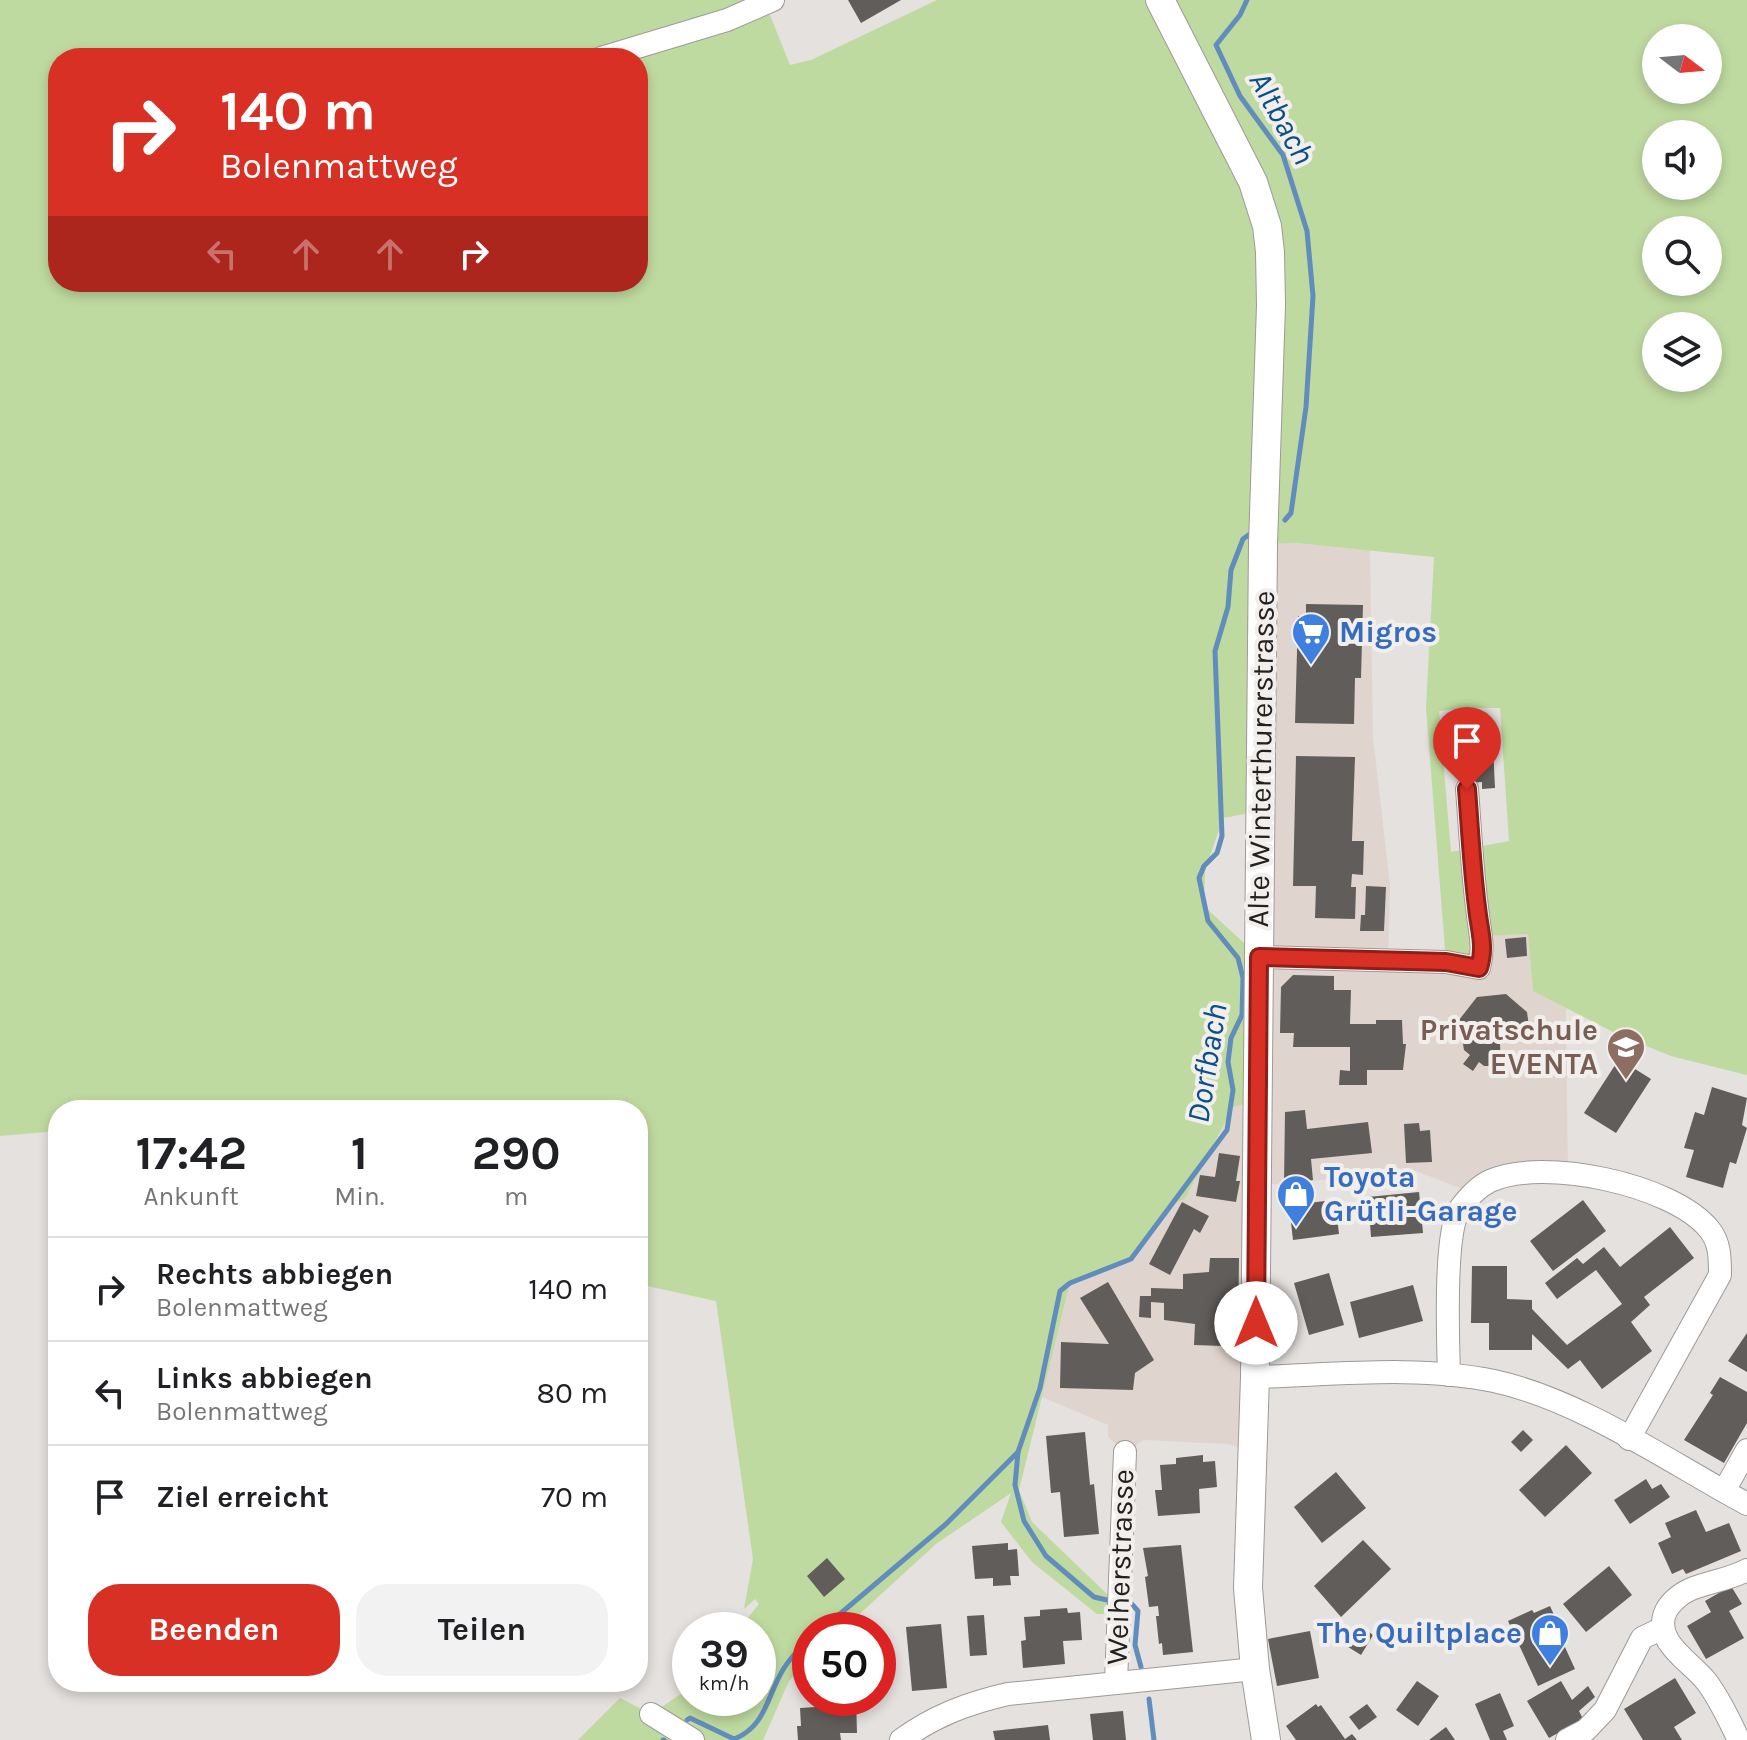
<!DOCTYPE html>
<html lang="de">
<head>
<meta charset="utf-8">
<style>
  body { margin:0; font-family:Karla,sans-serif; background:#f2f2f2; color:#202124; height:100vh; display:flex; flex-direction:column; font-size:30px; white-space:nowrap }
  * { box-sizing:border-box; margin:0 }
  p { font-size:26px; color:#757577 }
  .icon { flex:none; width:44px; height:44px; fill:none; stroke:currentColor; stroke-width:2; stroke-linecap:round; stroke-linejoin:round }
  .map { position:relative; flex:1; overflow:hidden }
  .drawer { position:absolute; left:48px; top:1100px; width:600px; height:592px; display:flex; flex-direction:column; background:#fff; border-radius:32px; box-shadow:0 4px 12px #0003 }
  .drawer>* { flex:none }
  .top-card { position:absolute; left:48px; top:48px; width:600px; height:244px; border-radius:32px; box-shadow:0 4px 12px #0003; background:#d93025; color:#fff; overflow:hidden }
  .needle { width:52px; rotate:106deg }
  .controls { position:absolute; left:1642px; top:24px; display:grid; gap:16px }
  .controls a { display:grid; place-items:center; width:80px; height:80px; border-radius:50%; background:#fff; box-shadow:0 4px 12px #0003; font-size:40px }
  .speed { position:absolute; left:672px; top:1612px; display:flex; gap:16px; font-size:40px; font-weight:700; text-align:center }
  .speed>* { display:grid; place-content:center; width:104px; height:104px; border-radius:50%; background:#fff; box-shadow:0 4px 12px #0003; line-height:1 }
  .speed small { font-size:20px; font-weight:400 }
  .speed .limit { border:12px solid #d22; background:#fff; color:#111 }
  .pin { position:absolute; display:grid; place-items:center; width:68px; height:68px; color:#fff; margin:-82px -34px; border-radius:50% 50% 50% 0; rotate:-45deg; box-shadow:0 0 8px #0007 }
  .pin .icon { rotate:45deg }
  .me { position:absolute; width:88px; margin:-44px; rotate:0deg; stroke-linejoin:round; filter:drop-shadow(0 0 6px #0008) }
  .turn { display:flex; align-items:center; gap:28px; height:168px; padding:0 40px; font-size:36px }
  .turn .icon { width:104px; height:104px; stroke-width:2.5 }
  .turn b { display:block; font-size:56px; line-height:68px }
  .lanes { display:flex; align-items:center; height:76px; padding:0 40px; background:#0003; justify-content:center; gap:40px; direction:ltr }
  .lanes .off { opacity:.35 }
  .eta { display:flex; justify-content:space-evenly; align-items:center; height:136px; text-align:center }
  .eta b { font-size:48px; font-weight:700; line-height:56px }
  .primary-button { display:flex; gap:16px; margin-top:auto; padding:16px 40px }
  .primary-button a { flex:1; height:92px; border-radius:32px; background:#d93025; color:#fff; font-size:32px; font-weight:700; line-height:92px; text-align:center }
  .primary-button a+a { background:#f2f2f2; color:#202124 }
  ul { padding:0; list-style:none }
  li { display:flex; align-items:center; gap:24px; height:104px; padding:0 40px; border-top:2px solid #e0e0e0 }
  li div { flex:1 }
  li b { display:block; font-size:30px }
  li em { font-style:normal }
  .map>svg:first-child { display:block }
  .built { fill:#e0d5ce }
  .green { fill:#bfdaa0; fill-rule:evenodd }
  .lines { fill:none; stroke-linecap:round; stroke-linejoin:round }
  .stream { stroke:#618dbc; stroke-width:5 }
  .building { fill:#605d5a }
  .minor-casing { stroke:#9d9a97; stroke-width:24 }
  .major-casing { stroke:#9d9a97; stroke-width:30 }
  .minor { stroke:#fff; stroke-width:22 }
  .major { stroke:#fff; stroke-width:28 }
  .route-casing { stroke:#8d1f18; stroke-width:20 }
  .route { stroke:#d93025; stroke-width:14 }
  .labels { text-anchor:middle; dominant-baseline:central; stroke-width:8; stroke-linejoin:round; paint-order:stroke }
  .shop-label { font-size:30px; font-weight:bold; fill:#366cbe; stroke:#f2eeeb; text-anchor:start }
  .street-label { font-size:30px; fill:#222120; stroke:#f2eeeb }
  .education-label { font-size:30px; font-weight:bold; fill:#785e54; stroke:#f2eeeb; text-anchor:end }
  .water-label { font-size:32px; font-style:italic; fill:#0a4f8a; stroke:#f2eeeb }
</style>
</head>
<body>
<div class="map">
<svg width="1747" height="1740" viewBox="0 0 1747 1740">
  <rect width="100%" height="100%" fill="#e4e1de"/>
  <path class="built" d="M1296,543l74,7 3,187 17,148 -2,74 58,3 36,-26 46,-2 5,57 33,16 2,168 -95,18 -57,-22 -159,15 -17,262 -12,-4 -84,-4 -19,12 -17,-15v-12l-66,-28 28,-114 61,-24 39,-54 15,-6 49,-93 23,-6 6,-556z"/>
  <path class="green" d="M0,0h764l26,65 21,-5 126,-60h810v1075l-76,-19 -54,-22 -84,-43 -5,-57 -45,2 -4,32 -33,-6 -20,-254 8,-151 -138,-14 -33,1 -2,267 -38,7 -18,53 -1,35 55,51 -2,144 -24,6 -48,92 -15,6 -39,54 -61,24 -51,207 13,32 75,72 5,1 -1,19h-14l-65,-52 -31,-40 10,-29 -75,51 -94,86h-32v26l-21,25 -26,59h-185l42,-42 31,16 39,-26v10h68v-68h-20l21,-26 -4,-5 -11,10 9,-50 -37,-258 -78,-17v-174h-580v21l-58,5zM1656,38h52v52h-52zM58,58h580v224h-580zM1656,134h52v52h-52zM1656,230h52v52h-52zM1656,326h52v52h-52zM1468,708h32l9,133 -58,11 -12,-141z"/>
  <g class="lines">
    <g class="stream">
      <path d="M1247,0l-7,15 -24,30 24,51 43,59 24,76 6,65 -7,111 -15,106 -6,7"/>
      <path d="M1107,1600l-13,-3 -48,-41 -22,-35 -9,-36 3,-33 22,-64 20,-97 10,-8 61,-24 96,-129 6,-40 -5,-28 3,-24 11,-23 1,-37 -5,-20 -30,-37 -9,-43 5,-12 13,-13 5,-17 -7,-185 13,-44 3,-37 12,-31 7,-5"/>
      <path d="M1129,1601l9,10 -3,34 6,22"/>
      <path d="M821,1630l125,-106 72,-72"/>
      <path d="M1149,1699l5,41"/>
      <path d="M687,1720l3,-2 44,21c32,-12 33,-44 50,-71 7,-11 16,-20 26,-29"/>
      <path d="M663,1740h1"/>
    </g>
  </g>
  <g class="building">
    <path d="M848,0h53l-40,23z"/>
    <path d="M1306,604l57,1 -2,73h-6l-1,46 -59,-1 3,-107h8z"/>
    <path d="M1493,746l2,42 -13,1v-7l-13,1 -2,-36z"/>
    <path d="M1296,756l59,1 -3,84h12l-1,34 -11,-1 -1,13h5l-1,32 -40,-1 1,-32h-23z"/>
    <path d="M1366,886l20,1 -2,44h-24l1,-16h4z"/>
    <path d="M1526,937l1,19 -20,2 -2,-19z"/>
    <path d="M1293,975l41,1v14h17l-1,34h26v-4h26l1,24h3l-3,26h-36v15h-28l1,-15 10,1v-24h-57l1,-14h-14l1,-46z"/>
    <path d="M1506,994l21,18 2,15 -21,6 -8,11 1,22h-17l-5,-4 -6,9 -10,-7 7,-9 -6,-5 -5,-30 18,-23z"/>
    <path d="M1619,1059l32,20 -35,54 -32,-20z"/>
    <path d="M1712,1087l35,11 -5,27 5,3 -11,36 -6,-2 -7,26 -37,-11 8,-27 -10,-2 11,-36 9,3z"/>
    <path d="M1305,1110l2,19 61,-7 4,31 -61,6 2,21 -29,4 1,-72z"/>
    <path d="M1419,1123l1,8 10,-1 2,32 -26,1 -2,-39z"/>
    <path d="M1219,1153l21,3 -4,25h4l-4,21 -40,-6 4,-21 15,2z"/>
    <path d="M1419,1192l4,41 -52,4 -3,-40z"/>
    <path d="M1335,1200l4,34 -46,6 -4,-35z"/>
    <path d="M1583,1200l23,31 -53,40 -23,-30z"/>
    <path d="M1182,1202l27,14 -9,17 -6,-4 -24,46 -21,-11z"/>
    <path d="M1670,1227l24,31 -50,39 6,8 -19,17 21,29 -50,38 -22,-29 -12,9 -36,-35v16h-43v-27h-18l1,-57h35v33l25,1v9l35,36 55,-41 -26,-34 -39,29 -12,-16 32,-25 6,6 21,-17 16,20z"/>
    <path d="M1210,1258h29l-1,83h-16v5l-28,-1 1,-21 -31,-4v-17l-13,-1v16l-12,-1 1,-21h11v-8l32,1v-15l26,-2z"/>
    <path d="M1329,1273l15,52 -35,10 -15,-52z"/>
    <path d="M1108,1282l46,78 -19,13 -2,17 -73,-2 1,-46 48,2 -29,-46z"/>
    <path d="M1413,1285l10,36 -64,17 -9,-36z"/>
    <path d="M1747,1333v39l-19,-11z"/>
    <path d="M1720,1377l27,15v31l-23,40 -40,-23 29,-45 -3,-2z"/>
    <path d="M1523,1430l10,10 -12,12 -10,-10z"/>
    <path d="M1085,1432l5,53 4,-1 5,50 -35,3 -4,-45 -9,1 -5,-57z"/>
    <path d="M1566,1445l26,28 -47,44 -26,-27z"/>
    <path d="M1203,1455v7l12,-1 2,26 -18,2 1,24 -42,3 -3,-26h7l-2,-25 16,-1v-6z"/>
    <path d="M1336,1472l30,36 -44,35 -28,-36z"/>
    <path d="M1646,1479l6,10 9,-5 9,13 -40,27 -16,-24z"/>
    <path d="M1696,1510l10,22 23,-9 12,28 -55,23 -3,-5 -11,5 -14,-31 13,-6 -6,-14z"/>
    <path d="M1363,1540l28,29 -50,48 -27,-31z"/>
    <path d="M1008,1543v7l9,-1 2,27h-9l1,9 -18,1v-8l-18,1 -3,-33z"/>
    <path d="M1181,1545l12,107 -30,3 -1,-12 -3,1 -3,-28h3l-1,-10 -9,1 -4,-30 3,-1 -5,-28z"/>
    <path d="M827,1558l18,21 -21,18 -17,-21z"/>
    <path d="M1609,1566l23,29 -46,37 -23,-28z"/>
    <path d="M1731,1586l11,18 -13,7 15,27 -38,21 -19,-33 24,-14 -6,-11z"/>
    <path d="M1550,1606l5,11 -3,2 23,50 -37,17 -30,-65 24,-11 2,3z"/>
    <path d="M1067,1608l1,5 12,-1 2,28 -19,1 2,23 -42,4 -2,-27 5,-1 -2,-23 16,-1v-6z"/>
    <path d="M984,1615l3,40 -17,1 -3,-40z"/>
    <path d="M941,1624l6,64 -35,3 -6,-64z"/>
    <path d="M1358,1624l15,11 -12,20 -16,-10z"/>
    <path d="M1310,1631l9,47 -42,8 -9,-47z"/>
    <path d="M1675,1678l21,35 -22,14 8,13h-39l-19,-31z"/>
    <path d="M1417,1681l22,15 -21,30 -22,-16z"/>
    <path d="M1561,1681l11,19 16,-14 7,11 -16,14 4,8 -34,19 -22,-37z"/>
    <path d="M1500,1693l14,33 -11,5 4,9h-17l-15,-36z"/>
    <path d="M856,1699l1,34h-17l1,7h-43l-1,-14h4l-1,-18 16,-1v-6z"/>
    <path d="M1316,1704l2,3 3,-2 24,34 7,-5 5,6h-61l-10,-14z"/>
    <path d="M1367,1704l10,13 -18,13 -10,-13z"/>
    <path d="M1123,1711l3,29h-33l-3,-26z"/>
    <path d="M1048,1725l2,15h-55l-2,-9z"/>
    <path d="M1446,1727l9,13h-26z"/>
  </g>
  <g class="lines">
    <g class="minor-casing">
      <g id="minor">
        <path d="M601,58l126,-38 46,-20"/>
        <path d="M1259,957l187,5 33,6c6,-22 0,-39 -2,-61 -5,-39 -7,-79 -10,-118"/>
        <path d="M1449,1375c-1,-33 -5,-140 10,-165 8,-11 18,-23 31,-29 52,-24 182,3 219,48 11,13 11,29 11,46l-91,164"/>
        <path d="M1255,1377c78,-2 162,-12 239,4 87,19 175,81 253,123"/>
        <path d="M1724,1491l23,-41"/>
        <path d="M1116,1683l9,-231"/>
        <path d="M651,1714l42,26"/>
        <path d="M901,1740c33,-24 67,-37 107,-46l247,-25"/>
        <path d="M1567,1740l19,-10 19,-20 37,-72 21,-10"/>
        <path d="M1739,1740c-10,-20 -19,-41 -33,-59 -16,-20 -54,-40 -40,-70 4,-8 14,-17 23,-21 18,-8 39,-10 58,-20"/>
      </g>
    </g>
    <g class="major-casing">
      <path id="major" d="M1160,0l93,182 14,44 3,26 1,53 -8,239 -8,833 -7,211 7,81 11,71"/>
    </g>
    <use href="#minor" class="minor"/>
    <use href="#major" class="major"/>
  </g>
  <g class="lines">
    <g class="route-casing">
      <path id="route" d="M1256,1323l3,-366 187,5 33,6c7,-22 0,-39 -2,-61 -5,-39 -7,-79 -10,-118"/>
    </g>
    <use href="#route" class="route"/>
  </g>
  <defs>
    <g id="supermarket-pin" transform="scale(2)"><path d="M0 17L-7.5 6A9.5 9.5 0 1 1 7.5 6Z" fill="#3f7fe0" stroke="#f2eeeb"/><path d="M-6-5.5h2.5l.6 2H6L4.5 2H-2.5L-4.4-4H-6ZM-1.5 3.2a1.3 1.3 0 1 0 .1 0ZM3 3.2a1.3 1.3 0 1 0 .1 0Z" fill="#fff"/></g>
    <g id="school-pin" transform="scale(2)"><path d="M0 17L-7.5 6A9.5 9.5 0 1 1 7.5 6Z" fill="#8d6e63" stroke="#f2eeeb"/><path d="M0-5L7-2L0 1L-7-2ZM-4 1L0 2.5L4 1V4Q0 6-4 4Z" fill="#fff"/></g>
    <g id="shop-pin" transform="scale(2)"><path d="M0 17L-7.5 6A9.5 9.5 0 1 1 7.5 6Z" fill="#3f7fe0" stroke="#f2eeeb"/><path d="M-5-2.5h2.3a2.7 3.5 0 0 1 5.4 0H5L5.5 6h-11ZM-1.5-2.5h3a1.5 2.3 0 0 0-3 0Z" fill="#fff"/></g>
  </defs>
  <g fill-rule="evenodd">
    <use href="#supermarket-pin" x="1311" y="632"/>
    <use href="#school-pin" x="1626" y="1047"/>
    <use href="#shop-pin" x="1296" y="1194"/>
    <use href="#shop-pin" x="1550" y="1633"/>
  </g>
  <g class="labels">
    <g class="shop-label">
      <text x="1339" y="632">Migros</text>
      <text x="1324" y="1177">Toyota<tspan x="1324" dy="34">Grütli-Garage</tspan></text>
      <text x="1522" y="1633" text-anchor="end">The Quiltplace</text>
    </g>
    <g class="street-label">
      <text transform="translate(1261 759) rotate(-89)">Alte Winterthurerstrasse</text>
      <text transform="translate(1120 1567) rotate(-88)">Weiherstrasse</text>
    </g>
    <g class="education-label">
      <text x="1598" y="1030">Privatschule<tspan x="1598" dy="34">EVENTA</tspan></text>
    </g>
    <g class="water-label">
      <text transform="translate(1282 118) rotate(61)">Altbach</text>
      <text transform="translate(1207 1063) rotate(-81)">Dorfbach</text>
    </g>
  </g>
</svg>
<div class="controls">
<a><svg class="needle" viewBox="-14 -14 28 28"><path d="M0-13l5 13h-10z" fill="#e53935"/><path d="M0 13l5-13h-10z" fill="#757577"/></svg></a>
<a><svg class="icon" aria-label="sound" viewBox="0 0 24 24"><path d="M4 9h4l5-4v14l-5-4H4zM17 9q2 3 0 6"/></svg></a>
<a><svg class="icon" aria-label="search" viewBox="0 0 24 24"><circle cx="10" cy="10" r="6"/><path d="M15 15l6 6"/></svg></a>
<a><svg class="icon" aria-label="layers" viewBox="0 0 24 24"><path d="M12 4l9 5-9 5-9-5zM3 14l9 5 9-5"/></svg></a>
</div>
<div class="speed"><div>39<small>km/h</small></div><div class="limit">50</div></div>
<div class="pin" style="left:1467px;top:789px;background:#d93025"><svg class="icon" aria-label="arrive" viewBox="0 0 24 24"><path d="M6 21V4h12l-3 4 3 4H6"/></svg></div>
<svg class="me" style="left:1256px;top:1323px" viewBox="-20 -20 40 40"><circle r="19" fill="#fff"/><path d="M0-13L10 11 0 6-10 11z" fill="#d93025"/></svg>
<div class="top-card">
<div class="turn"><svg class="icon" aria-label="right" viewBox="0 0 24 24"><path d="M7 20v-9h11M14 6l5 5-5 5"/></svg><div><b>140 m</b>Bolenmattweg</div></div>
<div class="lanes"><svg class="icon off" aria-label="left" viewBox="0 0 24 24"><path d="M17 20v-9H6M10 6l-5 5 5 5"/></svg><svg class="icon off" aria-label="ahead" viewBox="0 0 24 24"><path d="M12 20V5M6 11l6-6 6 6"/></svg><svg class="icon off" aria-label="ahead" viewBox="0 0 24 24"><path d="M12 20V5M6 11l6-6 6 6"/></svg><svg class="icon" aria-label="right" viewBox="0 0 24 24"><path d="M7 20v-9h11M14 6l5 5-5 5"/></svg></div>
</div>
<section class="drawer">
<div class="eta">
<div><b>17:42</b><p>Ankunft</p></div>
<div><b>1</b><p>Min.</p></div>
<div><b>290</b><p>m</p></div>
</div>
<ul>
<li><svg class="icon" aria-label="right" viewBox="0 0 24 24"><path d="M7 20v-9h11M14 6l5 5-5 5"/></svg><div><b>Rechts abbiegen</b><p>Bolenmattweg</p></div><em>140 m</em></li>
<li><svg class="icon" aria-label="left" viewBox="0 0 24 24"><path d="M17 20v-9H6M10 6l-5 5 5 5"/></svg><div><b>Links abbiegen</b><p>Bolenmattweg</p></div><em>80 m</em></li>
<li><svg class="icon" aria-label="arrive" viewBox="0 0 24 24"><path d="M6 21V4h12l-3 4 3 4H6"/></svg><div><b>Ziel erreicht</b></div><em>70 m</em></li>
</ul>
<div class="primary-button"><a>Beenden</a><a>Teilen</a></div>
</section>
</div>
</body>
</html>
